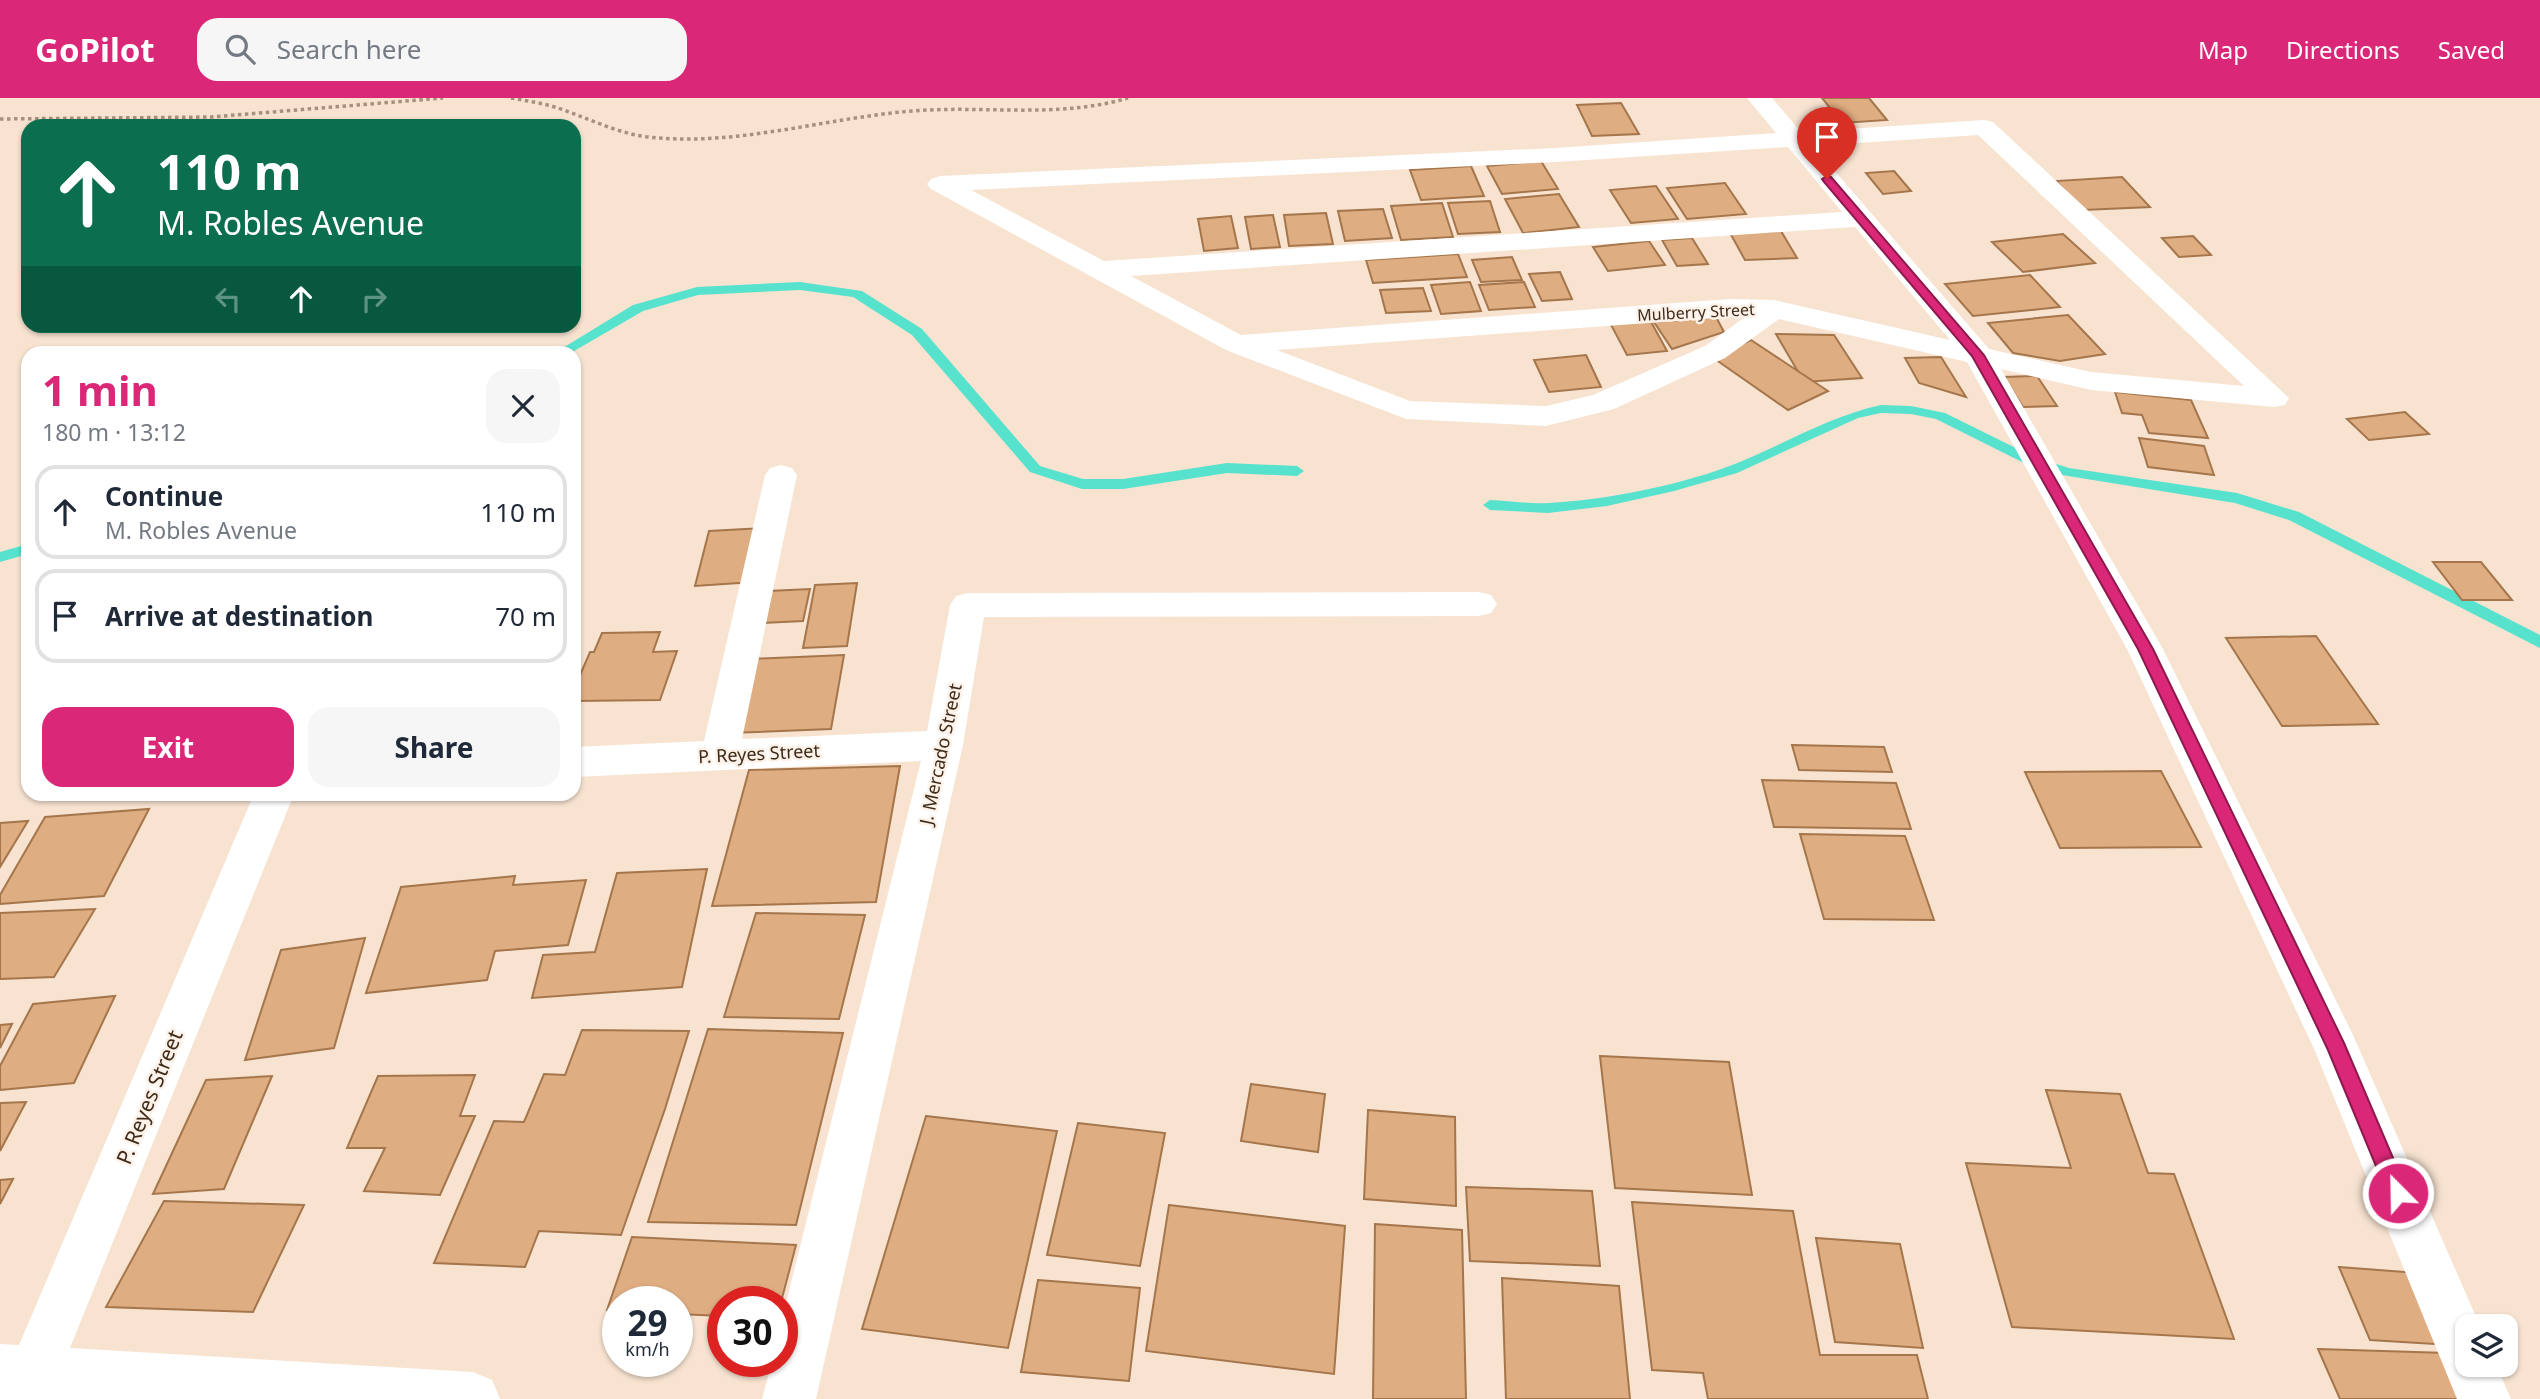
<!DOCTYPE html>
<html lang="en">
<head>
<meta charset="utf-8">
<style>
  body { margin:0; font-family:"Noto Sans",sans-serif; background:#f6f6f7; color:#1f2937; height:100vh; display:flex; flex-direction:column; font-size:26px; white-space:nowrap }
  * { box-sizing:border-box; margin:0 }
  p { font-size:23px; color:#747a83 }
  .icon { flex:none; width:38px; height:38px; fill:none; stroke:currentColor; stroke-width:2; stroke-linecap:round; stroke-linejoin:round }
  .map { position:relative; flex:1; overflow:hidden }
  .details { position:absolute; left:21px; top:248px; width:560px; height:455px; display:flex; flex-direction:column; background:#fff; border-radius:21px; box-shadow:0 2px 5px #0004 }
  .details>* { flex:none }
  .guide { position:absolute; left:21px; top:21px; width:560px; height:214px; border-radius:21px; box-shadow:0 2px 5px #0004; background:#0b6e4f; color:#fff; overflow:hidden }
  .fabs { position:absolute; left:2455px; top:1216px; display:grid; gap:14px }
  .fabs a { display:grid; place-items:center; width:63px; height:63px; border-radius:14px; background:#fff; box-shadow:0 2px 5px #0004; font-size:35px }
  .speed { position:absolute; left:602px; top:1188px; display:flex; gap:14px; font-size:35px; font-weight:700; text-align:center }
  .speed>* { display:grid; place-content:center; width:91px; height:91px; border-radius:50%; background:#fff; box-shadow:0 2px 5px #0004; line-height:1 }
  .speed small { font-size:18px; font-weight:400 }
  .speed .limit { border:10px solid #d22; background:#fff; color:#111 }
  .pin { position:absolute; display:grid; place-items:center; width:60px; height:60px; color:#fff; margin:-72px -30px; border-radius:50% 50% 50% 0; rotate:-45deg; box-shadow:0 0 7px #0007 }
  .pin .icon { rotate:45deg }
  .me { position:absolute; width:77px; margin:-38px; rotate:337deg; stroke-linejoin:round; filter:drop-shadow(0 0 5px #0008) }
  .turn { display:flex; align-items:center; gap:24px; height:147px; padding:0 21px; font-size:32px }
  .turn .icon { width:91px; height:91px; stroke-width:2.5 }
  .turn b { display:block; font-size:49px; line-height:60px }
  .lanes { display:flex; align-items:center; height:66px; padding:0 21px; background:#0003; justify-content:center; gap:35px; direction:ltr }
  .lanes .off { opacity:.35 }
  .round { display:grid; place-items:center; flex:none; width:74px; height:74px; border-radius:21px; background:#f6f6f7 }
  .overview { display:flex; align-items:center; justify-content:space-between; height:119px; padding:0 21px }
  h1 { font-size:42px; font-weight:700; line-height:52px; color:#db2777 }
  .cta { display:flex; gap:14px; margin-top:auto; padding:14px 21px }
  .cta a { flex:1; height:80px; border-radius:21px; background:#db2777; color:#fff; font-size:28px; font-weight:700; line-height:80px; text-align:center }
  .cta a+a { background:#f6f6f7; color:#1f2937 }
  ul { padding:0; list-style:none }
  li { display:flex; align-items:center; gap:21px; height:94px; margin:0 14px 10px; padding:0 7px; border:4px solid #e0e1e3; border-radius:21px }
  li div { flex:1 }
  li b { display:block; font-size:26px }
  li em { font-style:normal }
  header { display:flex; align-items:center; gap:42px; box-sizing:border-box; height:98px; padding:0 35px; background:#db2777; color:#fff }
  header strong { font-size:33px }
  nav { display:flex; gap:38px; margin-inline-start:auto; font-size:24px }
  .search { width:490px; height:63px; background:#f6f6f7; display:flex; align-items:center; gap:18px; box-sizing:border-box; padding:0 24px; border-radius:21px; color:#747a83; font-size:26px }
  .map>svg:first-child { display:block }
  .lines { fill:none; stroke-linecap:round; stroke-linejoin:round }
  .stream { fill:#57e2cd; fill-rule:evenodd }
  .building { fill:#dfad82; stroke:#a5764c; stroke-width:2 }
  .path { stroke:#a6917f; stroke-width:3.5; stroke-dasharray:3.5 3.5; stroke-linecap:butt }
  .minor { fill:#fff; fill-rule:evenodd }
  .route { fill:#db2777; stroke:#8e194d; stroke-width:2 }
  .labels { text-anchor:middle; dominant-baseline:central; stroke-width:5; stroke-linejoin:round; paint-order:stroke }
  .far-street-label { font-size:16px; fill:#3e2a18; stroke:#fdf2e9 }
  .street-label { font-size:18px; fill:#3e2a18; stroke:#fdf2e9 }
  .near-street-label { font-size:21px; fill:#3e2a18; stroke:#fdf2e9 }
</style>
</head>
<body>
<header>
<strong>GoPilot</strong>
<div class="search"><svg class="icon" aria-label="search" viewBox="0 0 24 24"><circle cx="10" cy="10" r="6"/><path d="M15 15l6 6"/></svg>Search here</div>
<nav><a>Map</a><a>Directions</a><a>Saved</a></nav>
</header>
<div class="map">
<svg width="2540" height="1301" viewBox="0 0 2540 1301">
  <rect width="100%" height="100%" fill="#f8e3d1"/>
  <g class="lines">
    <g class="stream">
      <path d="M800,184l62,9 60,38 118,137 43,13h40l104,-16 70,3 7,5 -7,5 -70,-3 -104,16h-41l-52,-17 -118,-137 -59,-38 -53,-7 -102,5 -55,16 -74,43h-16l80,-49 64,-18z"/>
      <path d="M1881,307l30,1 34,7 89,44 35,11 168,25 62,19 241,123v13l-251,-128 -54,-17 -173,-28 -38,-12 -88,-44 -25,-5 -30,-1 -23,5 -121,55 -63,18 -67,15 -59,7 -58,-3 -7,-5 7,-5c19,1 40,4 59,3 56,-3 126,-17 178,-36 53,-20 99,-50 154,-62z"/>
      <path d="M28,446v10l-28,8v-10z"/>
    </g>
  </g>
  <g class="building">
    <path d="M1822,0h47l18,22 -45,3z"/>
    <path d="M1621,5l18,31 -47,2 -15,-31z"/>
    <path d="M1541,63l17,28 -56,5 -15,-28z"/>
    <path d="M1471,68l13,30 -63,4 -11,-30z"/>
    <path d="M1894,73l17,20 -28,3 -17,-21z"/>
    <path d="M2122,79l28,30 -67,3 -27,-29z"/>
    <path d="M1725,85l21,31 -59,5 -20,-31z"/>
    <path d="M1656,88l22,33 -47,4 -21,-33z"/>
    <path d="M1559,96l20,33 -56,6 -18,-34z"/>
    <path d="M1490,103l10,31 -42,2 -10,-31z"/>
    <path d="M1442,105l11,34 -52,3 -10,-34z"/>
    <path d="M1383,111l9,29 -47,3 -7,-30z"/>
    <path d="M1326,115l7,31 -44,2 -5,-31z"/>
    <path d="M1273,117l7,32 -29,2 -6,-32z"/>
    <path d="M1231,118l7,32 -34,3 -6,-32z"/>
    <path d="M1781,133l16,27 -52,2 -15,-27z"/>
    <path d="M2063,136l32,29 -72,9 -31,-30z"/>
    <path d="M2193,138l18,19 -32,2 -17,-19z"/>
    <path d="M1692,140l16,26 -31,2 -15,-26z"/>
    <path d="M1649,143l16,24 -57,6 -15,-24z"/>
    <path d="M1458,156l9,23 -94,6 -7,-23z"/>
    <path d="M1512,159l10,23 -41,2 -9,-22z"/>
    <path d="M1560,174l12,27 -30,2 -13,-27z"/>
    <path d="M2030,177l30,32 -87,9 -28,-32z"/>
    <path d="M1470,184l11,29 -40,3 -10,-29z"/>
    <path d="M1524,184l11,25 -46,3 -10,-25z"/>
    <path d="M1423,190l8,23 -45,2 -6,-23z"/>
    <path d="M2068,217l37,39 -45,7 -47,-8 -25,-30z"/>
    <path d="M1716,219l8,15 -52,17 -18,-27z"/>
    <path d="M1650,222l17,31 -40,4 -17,-32z"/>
    <path d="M1776,236l58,1 28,43 -58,4z"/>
    <path d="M1751,242l77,51 -40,19 -76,-53z"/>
    <path d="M1586,257l15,32 -52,5 -15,-32z"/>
    <path d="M1941,259l25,40 -47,-14 -14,-25z"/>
    <path d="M2037,278l20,30 -34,1 -19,-30z"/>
    <path d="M2115,294l76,8 17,38 -59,-5 -7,-18 -20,-2z"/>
    <path d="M2405,314l24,22 -60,6 -22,-21z"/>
    <path d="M2139,340l65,8 10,29 -66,-8z"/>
    <path d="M765,430l-11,54 -59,4 14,-55z"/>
    <path d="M2433,464h48l31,38h-50z"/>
    <path d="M857,485l-10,63 -44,2 12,-63z"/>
    <path d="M810,491l-7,32 -43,2 8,-32z"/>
    <path d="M660,534l-7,20 24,-1 -17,49 -86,1v-12l16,-37h4l8,-19z"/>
    <path d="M2316,538l62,88 -96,2 -56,-88z"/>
    <path d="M844,557l-13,74 -101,4 19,-74z"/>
    <path d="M1792,647l92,2 8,25 -93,-2z"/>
    <path d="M900,668l-24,136 -164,4 37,-136z"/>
    <path d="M2161,673l40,76 -141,1 -35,-76z"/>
    <path d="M1762,682l134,3 15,46 -137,-2z"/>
    <path d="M149,711l-45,87 -104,8v-9l45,-78z"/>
    <path d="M28,723l-28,46v-44z"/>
    <path d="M1800,736l105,2 29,84 -110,-1z"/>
    <path d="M707,771l-25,118 -150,11 11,-43 52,-3 22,-79z"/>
    <path d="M515,778l-2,9 73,-5 -18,65 -73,6 -8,29 -121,13 35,-106z"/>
    <path d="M95,811l-41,68 -54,2v-66z"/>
    <path d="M756,815l109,2 -26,104 -115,-2z"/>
    <path d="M365,840l-31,110 -89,12 36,-110z"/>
    <path d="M115,898l-41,87 -74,7v-24l33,-62z"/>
    <path d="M12,926l-12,24v-23z"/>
    <path d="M708,931l135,4 -47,192 -148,-3z"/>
    <path d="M582,932l107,1 -24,78 -44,126 -82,-4 -14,36 -91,-4 60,-142 30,1 20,-48 21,1z"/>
    <path d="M1600,958l129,6 23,133 -137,-7z"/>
    <path d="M475,977l-15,41h15l-35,79 -76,-4 21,-43h-38l31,-72z"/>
    <path d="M272,978l-48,113 -71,5 53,-114z"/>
    <path d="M1251,986l74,10 -7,58 -77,-11z"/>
    <path d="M2046,992l74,4 28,79 26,1 60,165 -222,-12 -46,-164 105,5z"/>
    <path d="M26,1004l-26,49v-48z"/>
    <path d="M1368,1012l87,7 1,89 -92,-7z"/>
    <path d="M926,1018l131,15 -49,217 -146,-19z"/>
    <path d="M1078,1025l87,10 -25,133 -93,-11z"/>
    <path d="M13,1081l-13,25v-24z"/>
    <path d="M1466,1089l126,4 8,75 -130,-5z"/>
    <path d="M164,1103l140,4 -51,107 -147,-5z"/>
    <path d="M1632,1104l161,9 27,144h97l11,44h-220l-5,-26 -51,-3z"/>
    <path d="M1169,1107l176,21 -11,148 -188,-23z"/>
    <path d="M1375,1126l87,6 4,169h-93z"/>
    <path d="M632,1139l164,8 -15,57h-58v14l-46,-2v-12h-59v9l-11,-1z"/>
    <path d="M1816,1140l84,6 23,104 -88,-6z"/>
    <path d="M2339,1169l79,6 32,72 -80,-5z"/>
    <path d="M1502,1180l117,8 11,113h-124z"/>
    <path d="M1038,1182l102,8 -11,93 -108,-9z"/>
    <path d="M2318,1251l129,4 22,46h-129z"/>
  </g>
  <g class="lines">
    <g class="path">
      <path d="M511,0c16,3 32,5 47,10 30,10 58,25 90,29 88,10 177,-19 264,-26 73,-6 145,8 216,-13"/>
      <path d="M0,21l211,-2 232,-19"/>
    </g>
    <g class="minor">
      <path d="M1747,0h25l29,34 183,-12 9,2 296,276 -4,7 -11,2 -183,-17 -90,-21 162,280 190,386 127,291h-12v39h28l15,34h-54l-142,-348 -188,-402 -160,-287 -188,-43 -54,39 -111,51 -68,17 -140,-7 -180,-69 -295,-161 -4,-5 4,-5 9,-3 615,-28 221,-15zM1978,37l266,251 -153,-14 -102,-23 -176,-203zM1788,49l54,65 -738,49 -133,-71 584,-28zM1855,129l95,113 -176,-40 -44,-1 -489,36 -110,-59zM1730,219h15l-40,29 -112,49 -47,11 -136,-5 -133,-51z"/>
      <path d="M781,367l11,3 5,7 -55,264 185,-8 23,-126 6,-9 12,-3 511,-1 12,3 6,9 -6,9 -12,3 -495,1 -21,128 -147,654h-54l10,-37h10v-43l139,-558 -347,16v-30l130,-6 61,-266 5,-7z"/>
      <path d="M254,696h40l-224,554 403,24 19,8 8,19h-500v-55l19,1z"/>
    </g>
  </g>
  <path class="route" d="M1827,78l4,1 153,178 169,294 191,394 64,150 -3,7 -7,3 -8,-3 -62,-150 -190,-401 -166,-293 -148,-174 -2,-3z"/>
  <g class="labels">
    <g class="far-street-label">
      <text transform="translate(1696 214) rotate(-3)">Mulberry Street</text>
    </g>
    <g class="street-label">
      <text transform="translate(759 655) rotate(-3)">P. Reyes Street</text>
      <text transform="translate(940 656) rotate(-78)">J. Mercado Street</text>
    </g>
    <g class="near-street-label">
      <text transform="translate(149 999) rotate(-68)">P. Reyes Street</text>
    </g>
  </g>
</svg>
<div class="fabs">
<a><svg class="icon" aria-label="layers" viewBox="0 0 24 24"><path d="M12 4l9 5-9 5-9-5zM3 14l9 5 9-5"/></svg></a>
</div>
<div class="speed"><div>29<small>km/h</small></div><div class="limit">30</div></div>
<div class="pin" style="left:1827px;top:81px;background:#d93025"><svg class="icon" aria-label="arrive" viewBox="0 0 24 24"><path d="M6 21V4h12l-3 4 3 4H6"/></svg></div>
<svg class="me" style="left:2398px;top:1095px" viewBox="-20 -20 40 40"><circle r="17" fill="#db2777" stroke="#fff" stroke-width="3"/><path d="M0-11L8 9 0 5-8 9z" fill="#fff"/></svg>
<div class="guide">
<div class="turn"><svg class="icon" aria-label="ahead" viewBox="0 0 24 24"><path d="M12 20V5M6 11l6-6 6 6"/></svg><div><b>110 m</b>M. Robles Avenue</div></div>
<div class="lanes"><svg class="icon off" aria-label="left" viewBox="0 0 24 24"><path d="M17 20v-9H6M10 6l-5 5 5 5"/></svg><svg class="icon" aria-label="ahead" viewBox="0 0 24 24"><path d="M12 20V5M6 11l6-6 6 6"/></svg><svg class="icon off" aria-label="right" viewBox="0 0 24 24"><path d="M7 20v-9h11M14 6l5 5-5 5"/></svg></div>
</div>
<section class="details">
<div class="overview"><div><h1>1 min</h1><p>180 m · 13:12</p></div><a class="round"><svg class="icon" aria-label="close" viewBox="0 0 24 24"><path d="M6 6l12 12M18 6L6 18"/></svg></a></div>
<ul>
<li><svg class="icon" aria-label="ahead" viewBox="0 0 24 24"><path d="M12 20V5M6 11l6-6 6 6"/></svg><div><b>Continue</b><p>M. Robles Avenue</p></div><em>110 m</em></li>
<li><svg class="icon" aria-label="arrive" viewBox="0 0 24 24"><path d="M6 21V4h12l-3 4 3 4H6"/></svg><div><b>Arrive at destination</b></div><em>70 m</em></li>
</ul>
<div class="cta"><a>Exit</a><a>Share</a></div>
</section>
</div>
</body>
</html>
